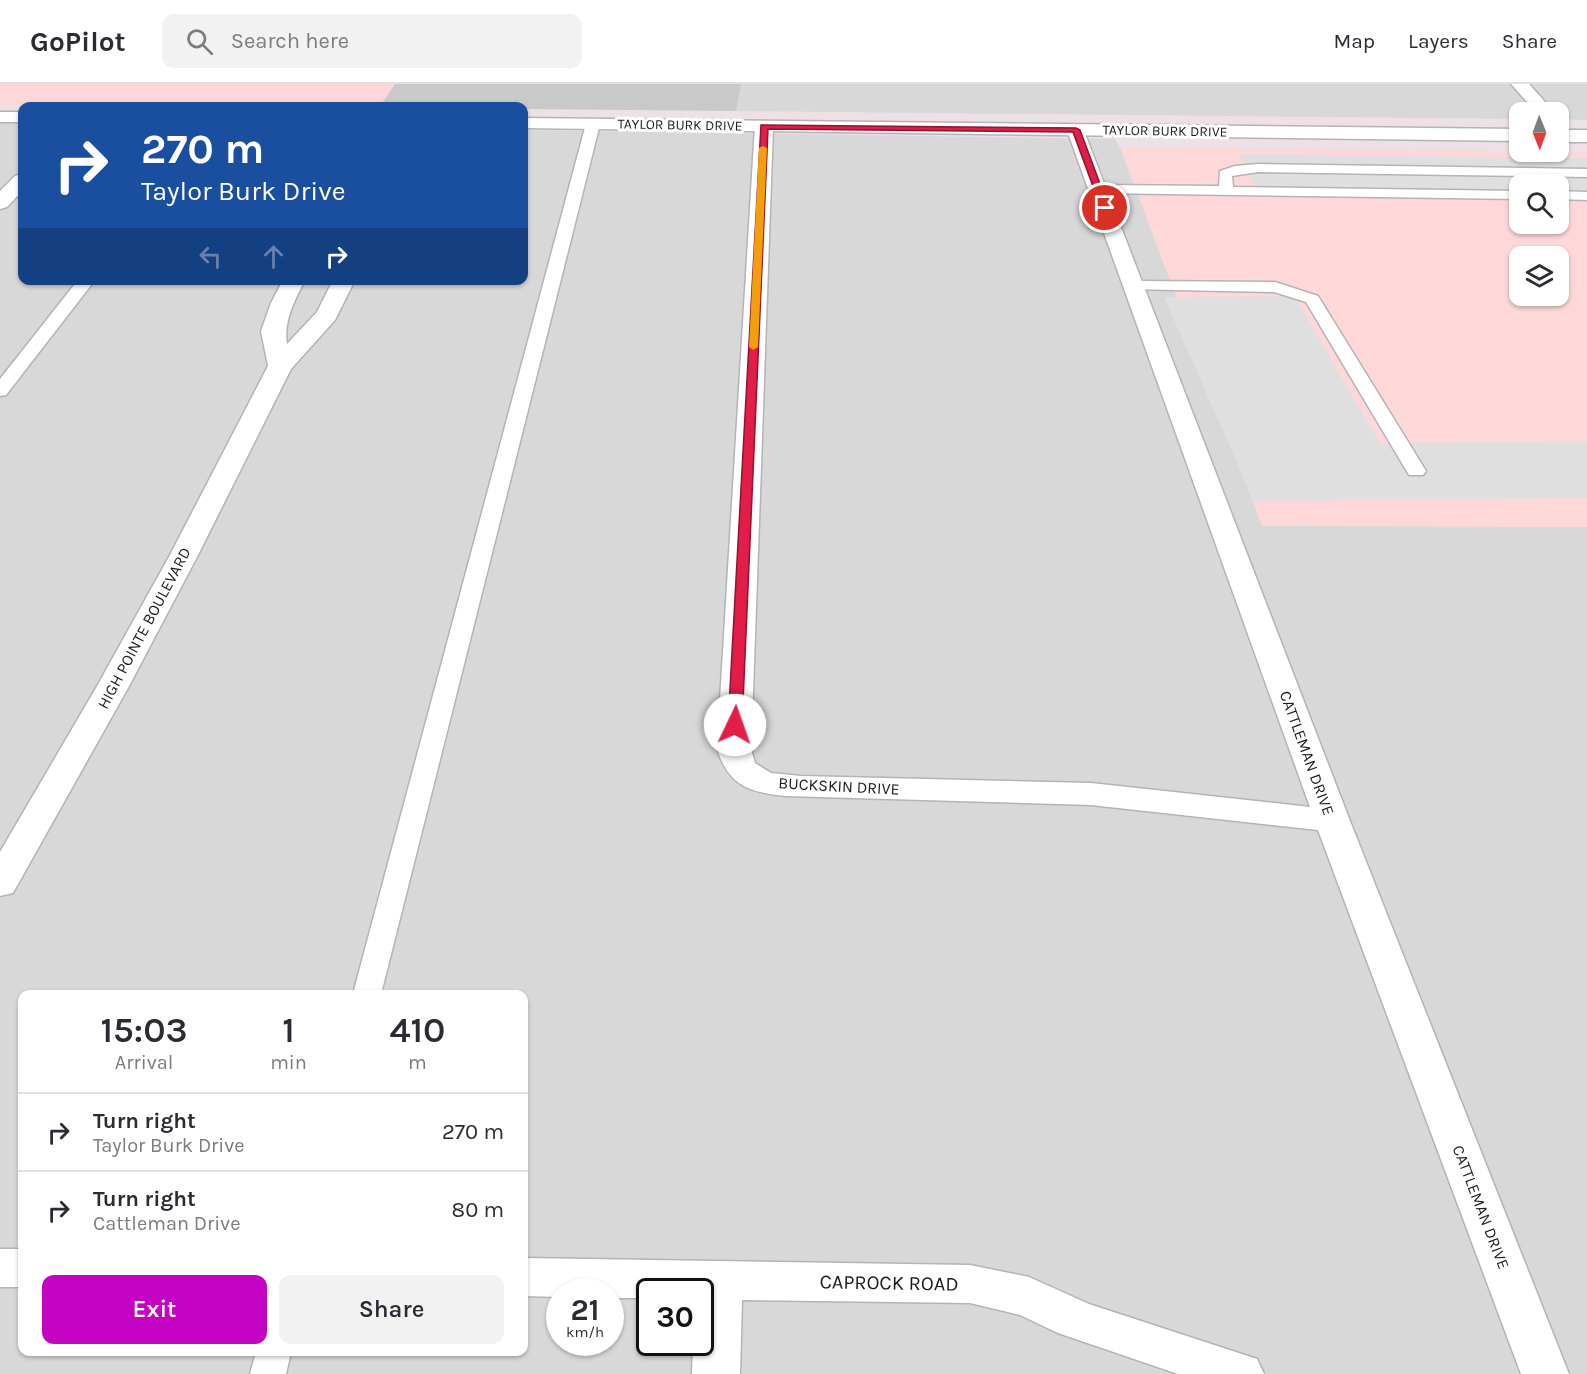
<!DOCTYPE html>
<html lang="en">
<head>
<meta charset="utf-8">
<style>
  body { margin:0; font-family:Karla,sans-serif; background:#f2f2f3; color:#2b2b33; height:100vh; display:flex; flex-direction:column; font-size:22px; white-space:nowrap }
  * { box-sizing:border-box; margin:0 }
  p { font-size:20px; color:#7c7c81 }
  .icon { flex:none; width:33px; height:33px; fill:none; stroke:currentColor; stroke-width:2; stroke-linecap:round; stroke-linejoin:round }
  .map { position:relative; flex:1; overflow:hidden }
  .details { position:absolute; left:18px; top:906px; width:510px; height:366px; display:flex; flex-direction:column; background:#fff; border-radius:12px; box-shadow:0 2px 4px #0004 }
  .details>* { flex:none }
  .hud { position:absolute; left:18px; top:18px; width:510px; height:183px; border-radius:12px; box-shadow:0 2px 4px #0004; background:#1a4fa0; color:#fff; overflow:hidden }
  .needle { width:39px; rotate:179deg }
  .fabs { position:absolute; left:1509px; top:18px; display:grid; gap:12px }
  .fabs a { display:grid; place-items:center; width:60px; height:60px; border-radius:12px; background:#fff; box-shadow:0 2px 4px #0004; font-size:30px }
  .speed { position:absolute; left:546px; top:1194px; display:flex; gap:12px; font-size:30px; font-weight:700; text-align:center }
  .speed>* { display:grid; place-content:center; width:78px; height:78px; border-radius:50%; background:#fff; box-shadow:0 2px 4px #0004; line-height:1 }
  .speed small { font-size:15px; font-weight:400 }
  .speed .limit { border:3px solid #111; border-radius:9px; background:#fff; color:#111 }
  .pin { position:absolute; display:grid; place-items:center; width:51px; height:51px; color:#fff; margin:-26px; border:3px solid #fff; border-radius:50%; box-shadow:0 2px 6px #0007 }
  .me { position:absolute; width:66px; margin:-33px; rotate:3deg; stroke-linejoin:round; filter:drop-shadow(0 0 4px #0008) }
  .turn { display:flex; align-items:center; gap:21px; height:126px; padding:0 24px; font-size:27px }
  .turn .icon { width:78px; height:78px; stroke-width:2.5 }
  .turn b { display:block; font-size:42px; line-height:51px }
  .lanes { display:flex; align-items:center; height:57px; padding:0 24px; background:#0003; justify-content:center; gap:30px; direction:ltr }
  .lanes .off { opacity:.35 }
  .eta { display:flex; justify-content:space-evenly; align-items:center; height:102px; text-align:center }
  .eta b { font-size:36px; font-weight:600; line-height:42px }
  .action { display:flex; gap:12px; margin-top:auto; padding:12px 24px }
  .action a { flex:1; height:69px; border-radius:12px; background:#c403c3; color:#fff; font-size:24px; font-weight:600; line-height:69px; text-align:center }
  .action a+a { background:#f2f2f3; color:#2b2b33 }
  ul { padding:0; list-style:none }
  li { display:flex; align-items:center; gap:18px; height:78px; padding:0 24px; border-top:2px solid #e1e1e2 }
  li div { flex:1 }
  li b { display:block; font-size:22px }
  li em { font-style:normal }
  header { display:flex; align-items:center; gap:36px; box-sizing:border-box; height:84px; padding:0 30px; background:#fff; border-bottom:2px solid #e1e1e2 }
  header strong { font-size:28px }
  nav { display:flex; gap:33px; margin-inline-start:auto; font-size:21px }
  .search { width:420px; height:54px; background:#f2f2f3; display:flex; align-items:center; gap:15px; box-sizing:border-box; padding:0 21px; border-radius:12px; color:#7c7c81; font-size:22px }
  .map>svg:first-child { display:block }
  .residential { fill:#d9d8d9; fill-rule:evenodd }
  .education { fill:#fed8d8; fill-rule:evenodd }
  .religious { fill:#c9c9c9 }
  .parking { fill:#dfdfdf }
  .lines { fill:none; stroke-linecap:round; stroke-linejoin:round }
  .service-casing { stroke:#b4b4b4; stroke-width:3 }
  .minor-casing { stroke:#b4b4b4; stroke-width:3 }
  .tertiary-casing { stroke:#b4b4b4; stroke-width:3 }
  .service { fill:#fff; fill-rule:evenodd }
  .minor { fill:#fff; fill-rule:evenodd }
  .tertiary { fill:#fff; fill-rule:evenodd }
  .route { fill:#e11d48; stroke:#92132f; stroke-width:1.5 }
  .slow { fill:#f59e0b }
  .labels { text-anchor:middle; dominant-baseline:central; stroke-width:6; stroke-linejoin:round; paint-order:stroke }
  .far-street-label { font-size:14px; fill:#1b1b1b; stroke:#fff }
  .street-label { font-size:16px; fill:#1b1b1b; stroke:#fff }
  .near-street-label { font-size:20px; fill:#1b1b1b; stroke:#fff }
</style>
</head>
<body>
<header>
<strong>GoPilot</strong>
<div class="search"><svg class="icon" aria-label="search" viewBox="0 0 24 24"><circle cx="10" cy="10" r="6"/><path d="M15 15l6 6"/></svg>Search here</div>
<nav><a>Map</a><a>Layers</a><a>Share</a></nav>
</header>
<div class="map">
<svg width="1587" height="1290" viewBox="0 0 1587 1290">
  <rect width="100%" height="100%" fill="#ede1e5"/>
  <g class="residential">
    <path d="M741,0h846v36l-28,-1 -1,-7h-38l-1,7 -783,-8z"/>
    <path d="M0,39h22v157h502v-150l591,9 5,8 467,5v1222h-1587zM1520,100h38v40h-38zM1520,172h38v40h-38zM22,910h502v358h-502zM560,1208h50v50h-50zM650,1208h50v50h-50z"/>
  </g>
  <g class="education">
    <path d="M0,0h395l-15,22h-124l-256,-2z"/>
    <path d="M1120,63l467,5v375l-325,-1zM1520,100h38v40h-38zM1520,172h38v40h-38z"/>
  </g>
  <path class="religious" d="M395,0h346l-5,27 -212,-2v-3h-144z"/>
  <g class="parking">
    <path d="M1239,70l348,4v35l-28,-1 -1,-8h-38l-1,8 -263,-3z"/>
    <path d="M1294,212l86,147 207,-2v57l-333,3 -90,-204z"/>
  </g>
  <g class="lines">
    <g class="service-casing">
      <g id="service">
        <path d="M593,36l7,4 -219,870h-28l233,-870z"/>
        <path d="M1258,80l329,5v8l-329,-5 -26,4 1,11 287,4v8l-422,-6 -7,-4 7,-4 121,1 1,-15 15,-5z"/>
        <path d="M1558,107l29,1v8l-29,-1z"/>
        <path d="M78,196h17l-89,115 -6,1v-17z"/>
        <path d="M1135,197l140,1 43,14 108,175 -3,4h-14l-103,-173 -32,-10 -145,-3 -2,-3z"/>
        <path d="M256,1268h35l-5,22h-36z"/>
      </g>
    </g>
    <g class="minor-casing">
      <g id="minor">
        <path d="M1511,0h18l25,28h-18z"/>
        <path d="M764,37l6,1 3,4 -22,623 4,14 16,10 30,3 290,7 219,24 -243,-677 3,-4h12l268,695 219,553h-48l-203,-544 -227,-25 -306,-9c-36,-4 -56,-10 -68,-47l38,-623 3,-4z"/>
        <path d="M22,90v17l-15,16 -7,2v-18l15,-15z"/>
        <path d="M283,196h22c-10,20 -22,41 -18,64l30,-32 16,-32h22l-20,40 -44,49 -93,186 -70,133 -110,196 -5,9 -13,3v-44l96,-164 74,-133 98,-189 -7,-35 10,-28z"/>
        <rect x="0" y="1165" width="22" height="38"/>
        <path d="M524,1174l446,7 59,12 60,27 168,55 7,15h-86l-120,-41 -38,-18 -50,-12 -228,-3 -2,74h-48l1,-32h7v-50h-50v6h-40v-6h-50v5l-36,-1z"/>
      </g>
    </g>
    <g class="tertiary-casing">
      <g id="tertiary">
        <rect x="0" y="28" width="22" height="10"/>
        <path d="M524,34l996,11v12l-996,-13z"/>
        <rect x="1558" y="46" width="29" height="12"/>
      </g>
    </g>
    <use href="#service" class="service"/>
    <use href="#minor" class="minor"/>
    <use href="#tertiary" class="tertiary"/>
  </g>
  <path class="route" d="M761,41l315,3 4,2 29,78 -4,3 -4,-3 -28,-76 -305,-3 -26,596 -7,4 -7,-4z"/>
  <path class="slow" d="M763,62l4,2 -9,199 -5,3 -4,-3 10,-199z"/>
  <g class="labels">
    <g class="far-street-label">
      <text transform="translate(680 41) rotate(1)">TAYLOR BURK DRIVE</text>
      <text transform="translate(1165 47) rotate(1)">TAYLOR BURK DRIVE</text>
    </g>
    <g class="street-label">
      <text transform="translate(144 544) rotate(-62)">HIGH POINTE BOULEVARD</text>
      <text transform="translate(1307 669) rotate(70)">CATTLEMAN DRIVE</text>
      <text transform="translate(839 702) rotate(3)">BUCKSKIN DRIVE</text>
      <text transform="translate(1481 1123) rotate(69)">CATTLEMAN DRIVE</text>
    </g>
    <g class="near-street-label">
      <text transform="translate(889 1199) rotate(1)">CAPROCK ROAD</text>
    </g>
  </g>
</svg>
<div class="fabs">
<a><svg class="needle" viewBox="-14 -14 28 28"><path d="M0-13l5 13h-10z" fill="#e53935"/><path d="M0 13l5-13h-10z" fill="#7c7c81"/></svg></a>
<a><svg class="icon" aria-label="search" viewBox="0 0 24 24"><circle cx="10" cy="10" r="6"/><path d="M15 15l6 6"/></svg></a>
<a><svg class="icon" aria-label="layers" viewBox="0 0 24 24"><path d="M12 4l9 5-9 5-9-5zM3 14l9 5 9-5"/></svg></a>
</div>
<div class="speed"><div>21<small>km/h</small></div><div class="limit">30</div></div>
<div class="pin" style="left:1105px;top:124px;background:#d93025"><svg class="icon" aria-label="arrive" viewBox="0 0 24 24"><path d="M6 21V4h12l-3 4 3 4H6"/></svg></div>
<svg class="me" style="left:735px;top:641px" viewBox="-20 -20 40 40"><circle r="19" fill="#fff"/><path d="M0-13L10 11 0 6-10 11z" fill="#e11d48"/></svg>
<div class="hud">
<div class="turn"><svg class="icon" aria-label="right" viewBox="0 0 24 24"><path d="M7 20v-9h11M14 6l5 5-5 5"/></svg><div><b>270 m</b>Taylor Burk Drive</div></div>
<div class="lanes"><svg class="icon off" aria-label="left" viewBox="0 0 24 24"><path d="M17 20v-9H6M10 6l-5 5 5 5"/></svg><svg class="icon off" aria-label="ahead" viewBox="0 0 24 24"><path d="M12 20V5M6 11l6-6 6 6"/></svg><svg class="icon" aria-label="right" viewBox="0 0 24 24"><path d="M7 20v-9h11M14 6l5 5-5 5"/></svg></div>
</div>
<section class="details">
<div class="eta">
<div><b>15:03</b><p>Arrival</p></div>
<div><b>1</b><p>min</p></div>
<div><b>410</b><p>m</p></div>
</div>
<ul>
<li><svg class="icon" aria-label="right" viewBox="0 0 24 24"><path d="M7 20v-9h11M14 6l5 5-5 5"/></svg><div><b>Turn right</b><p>Taylor Burk Drive</p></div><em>270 m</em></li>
<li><svg class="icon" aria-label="right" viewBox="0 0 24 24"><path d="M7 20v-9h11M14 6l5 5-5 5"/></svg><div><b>Turn right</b><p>Cattleman Drive</p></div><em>80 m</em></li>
</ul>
<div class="action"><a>Exit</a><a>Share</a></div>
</section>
</div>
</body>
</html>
